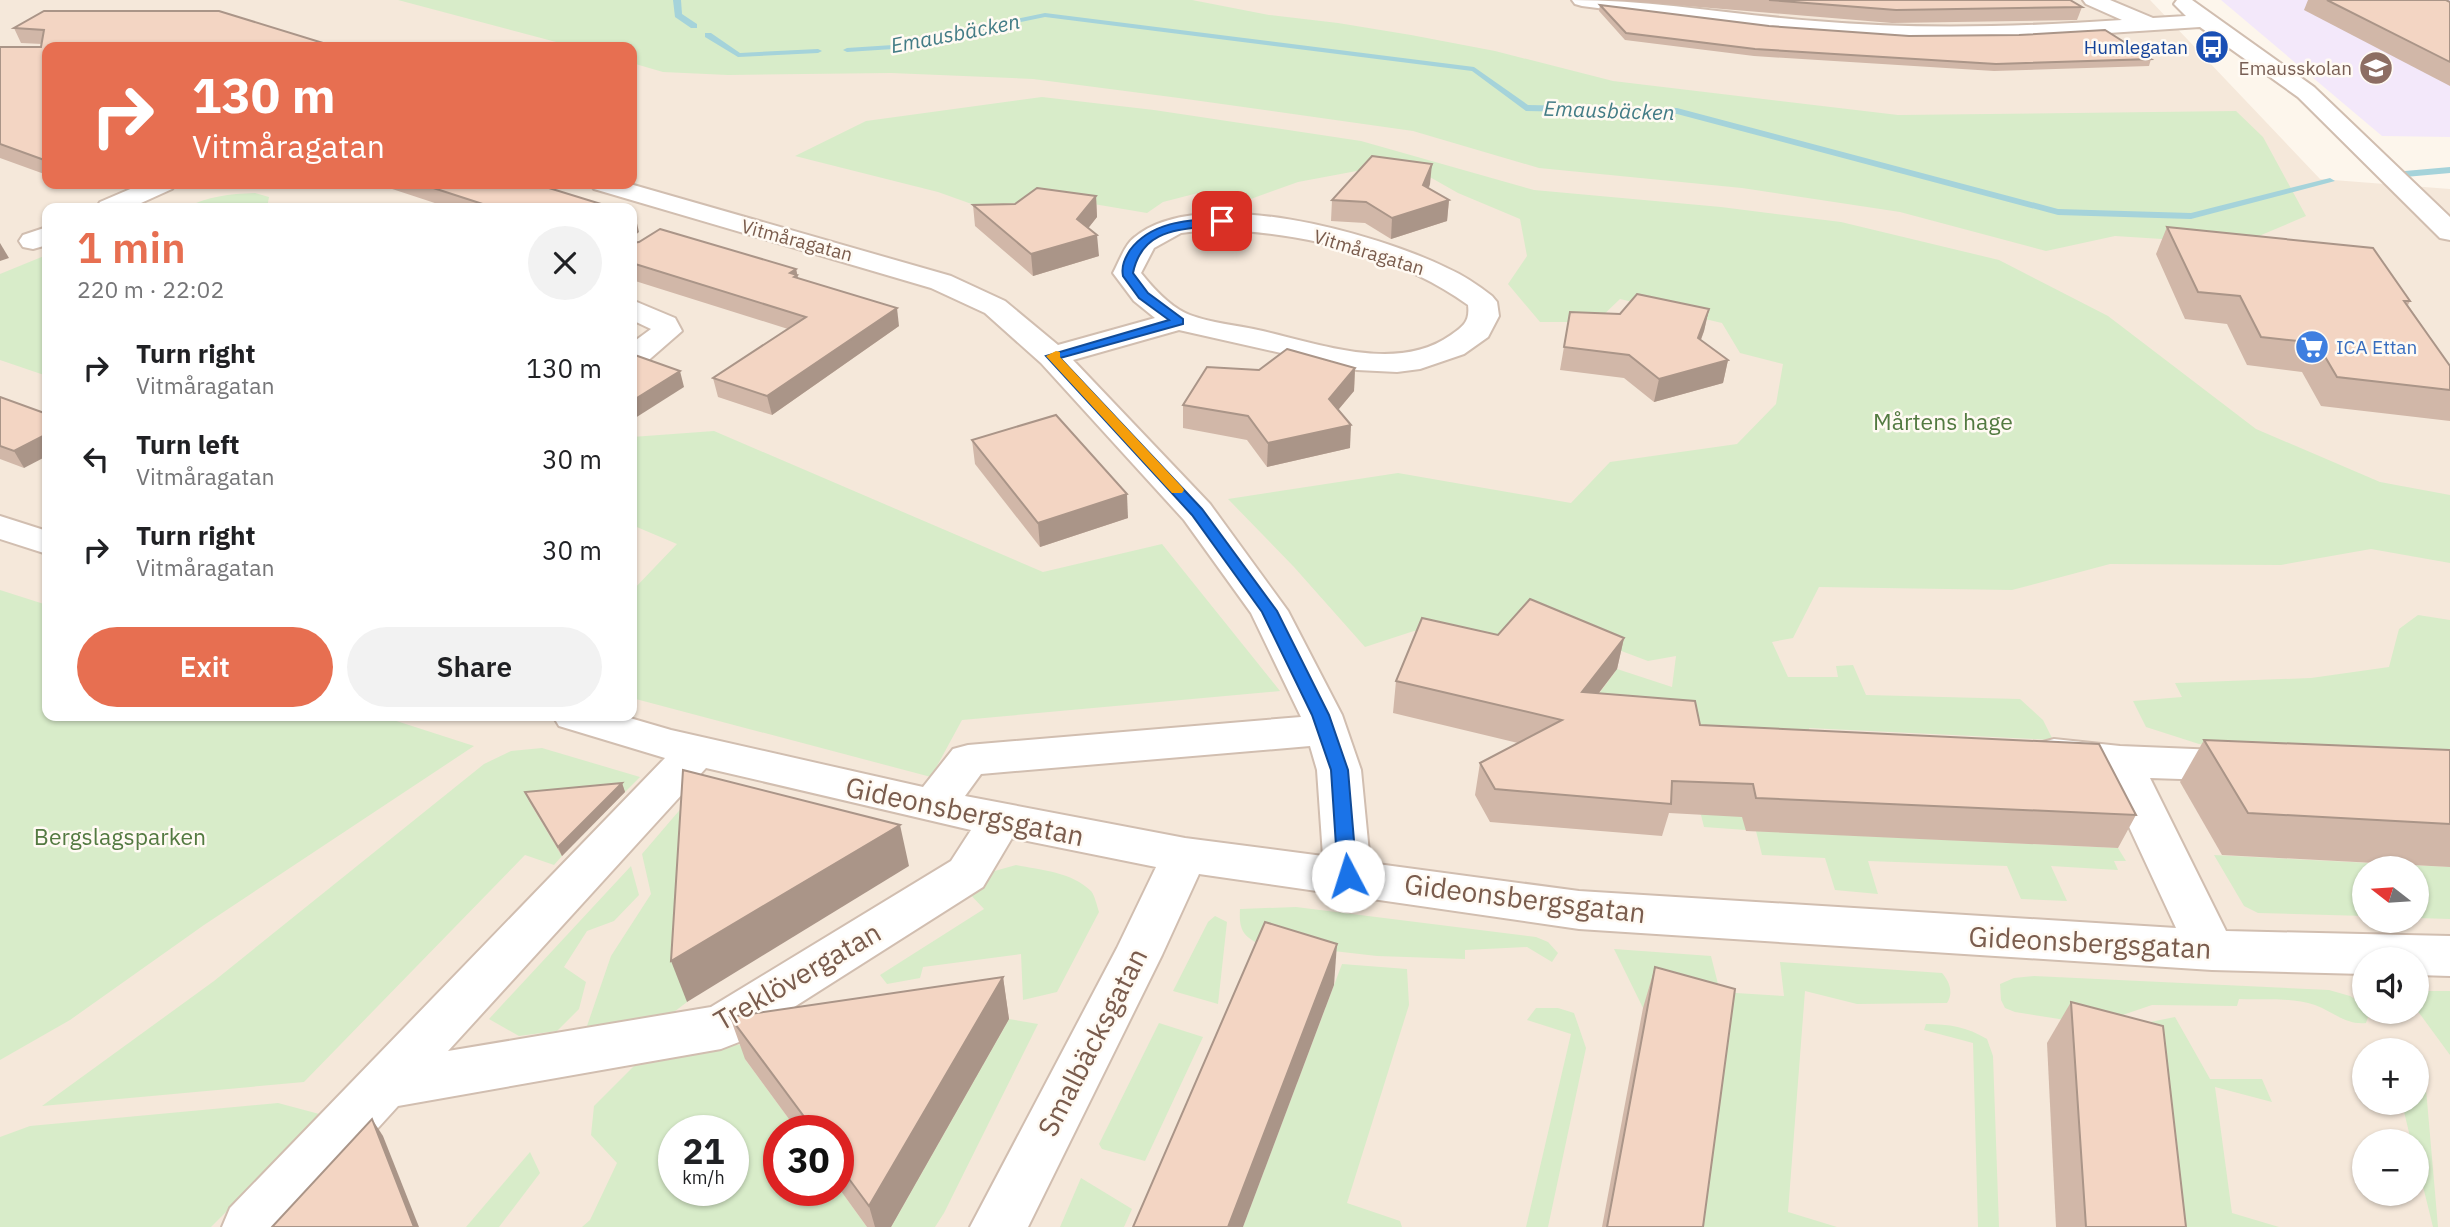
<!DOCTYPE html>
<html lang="en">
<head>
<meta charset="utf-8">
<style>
  body { margin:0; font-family:"IBM Plex Sans",sans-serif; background:#f2f2f2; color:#202124; height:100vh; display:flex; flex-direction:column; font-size:26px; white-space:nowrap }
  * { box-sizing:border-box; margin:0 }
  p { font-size:23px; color:#757577 }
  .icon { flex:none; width:38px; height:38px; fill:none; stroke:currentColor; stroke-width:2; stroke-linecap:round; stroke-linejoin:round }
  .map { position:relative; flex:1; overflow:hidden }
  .panel { position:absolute; left:42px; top:203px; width:595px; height:518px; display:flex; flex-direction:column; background:#fff; border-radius:14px; box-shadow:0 2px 5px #0004 }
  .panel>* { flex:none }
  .guide { position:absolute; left:42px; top:42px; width:595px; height:147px; border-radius:14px; box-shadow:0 2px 5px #0004; background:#e76f51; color:#fff; overflow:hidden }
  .needle { width:46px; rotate:287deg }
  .buttons { position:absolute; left:2352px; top:856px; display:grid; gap:14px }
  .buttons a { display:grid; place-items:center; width:77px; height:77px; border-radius:50%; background:#fff; box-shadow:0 2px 5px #0004; font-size:35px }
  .speed { position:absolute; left:658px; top:1115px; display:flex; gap:14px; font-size:35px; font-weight:700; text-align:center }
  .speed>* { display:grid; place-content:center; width:91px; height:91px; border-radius:50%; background:#fff; box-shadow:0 2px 5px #0004; line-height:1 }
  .speed small { font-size:18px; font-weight:400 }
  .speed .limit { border:10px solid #d22; background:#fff; color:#111 }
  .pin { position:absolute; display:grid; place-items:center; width:60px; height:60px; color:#fff; margin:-30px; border-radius:14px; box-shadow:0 4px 10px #0006 }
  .me { position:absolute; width:77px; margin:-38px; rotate:355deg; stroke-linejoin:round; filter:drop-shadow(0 0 5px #0008) }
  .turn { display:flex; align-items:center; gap:24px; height:147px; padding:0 35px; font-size:32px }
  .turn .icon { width:91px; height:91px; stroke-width:2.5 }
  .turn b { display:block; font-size:49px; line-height:60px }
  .round { display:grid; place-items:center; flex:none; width:74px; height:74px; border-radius:37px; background:#f2f2f2 }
  .overview { display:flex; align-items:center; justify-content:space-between; height:119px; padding:0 35px }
  h1 { font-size:42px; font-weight:600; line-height:52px; color:#e76f51 }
  .cta { display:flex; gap:14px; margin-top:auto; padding:14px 35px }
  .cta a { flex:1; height:80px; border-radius:42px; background:#e76f51; color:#fff; font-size:28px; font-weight:600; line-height:80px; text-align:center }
  .cta a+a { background:#f2f2f2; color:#202124 }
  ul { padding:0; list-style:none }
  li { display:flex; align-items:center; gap:21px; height:91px; padding:0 35px }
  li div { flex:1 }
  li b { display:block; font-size:26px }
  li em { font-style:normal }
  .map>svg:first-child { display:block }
  .residential { fill:#f5e8da; fill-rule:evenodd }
  .education { fill:#f3e8fa }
  .green { fill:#d8ecc9; fill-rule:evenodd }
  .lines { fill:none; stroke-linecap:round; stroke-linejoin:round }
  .stream { fill:#a5d3da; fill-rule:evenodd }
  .minor-casing { stroke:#d1beb0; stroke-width:4 }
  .minor { fill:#fff; fill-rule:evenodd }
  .wall { fill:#d1b7a8 }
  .shaded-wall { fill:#aa9588 }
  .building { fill:#f3d5c3; stroke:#aa9588; stroke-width:2 }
  .route { fill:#1a73e8; stroke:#114b97; stroke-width:2 }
  .slow { fill:#f59e0b }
  .labels { text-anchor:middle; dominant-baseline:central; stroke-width:5; stroke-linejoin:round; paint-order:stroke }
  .far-transit-label { font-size:19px; fill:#164399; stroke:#fffaf3; text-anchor:end }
  .far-education-label { font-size:19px; fill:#785e54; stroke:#fffaf3; text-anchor:end }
  .far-street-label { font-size:19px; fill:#7a5c4d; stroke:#fffaf3 }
  .far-shop-label { font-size:19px; fill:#366cbe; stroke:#fffaf3; text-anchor:start }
  .far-water-label { font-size:21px; font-style:italic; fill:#437c86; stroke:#fffaf3 }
  .park-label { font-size:23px; fill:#537a41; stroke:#fffaf3 }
  .near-street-label { font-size:28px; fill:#7a5c4d; stroke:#fffaf3 }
</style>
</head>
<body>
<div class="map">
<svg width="2450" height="1227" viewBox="0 0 2450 1227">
  <rect width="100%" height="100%" fill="#fdf6ec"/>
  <path class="residential" d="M0,0h2150l170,179 130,10v1038h-2450zM47,47h585v137h-585zM47,208h585v508h-585zM2364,868h53v52h-53zM2364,959h53v53h-53zM2364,1050h53v52h-53zM674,1130h59v60h-59zM779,1130h59v60h-59zM2364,1141h53v53h-53z"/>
  <path class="education" d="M2221,0h229v137l-68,-1z"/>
  <g class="green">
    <path d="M398,0h794l77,15 69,8 73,12 84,16 118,30 285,34 338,-4 27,26 43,79 -66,28 -125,-8 -69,15 -146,-39 -158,-24 -203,-20 -126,-37 -234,-33 -146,-19 -142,-6 -163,2 -65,-3 -31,-9v-16h-57z"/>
    <path d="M1042,97l112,13 207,31 173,49 187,17 120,15 158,38 109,56 148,113 124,53 70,13v68l-79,-14 -90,16 -171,-1 -98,26 -193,-3 -26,51 -21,4 16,35h50l-2,-11 17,-1 13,30 154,4 23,21 10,20 -244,-12 10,34 -73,68 -42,-3 -3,-12 -111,-109 27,-37 55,18 4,-31 -28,5 -109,-41 -64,23 -61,-12 -49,16 -71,-80 -66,-68 170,-26 173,30 39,-41 127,-18 39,-40 7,-40 -43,-11 -18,-30 -102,-24 -24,23h-56l-32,-38 19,-28 -7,-37 -62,-26 -30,-17 -50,-9 -80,15 -50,18 -50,-7 -35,9 -16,11 -89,-15 -78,9 -42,-15 -143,-36 71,-35z"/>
    <path d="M255,193l14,4 -2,11h-82c23,-12 44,-14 70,-15z"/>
    <path d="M44,256l3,1v119l-47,-16v-86z"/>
    <path d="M714,431l329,141 119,-28 118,147 -318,29 -31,57 -299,-79v-107l45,-47 -45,-19v-88z"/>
    <path d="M0,590l47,15v111h334l93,30 -270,179 -134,95 -70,40z"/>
    <path d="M2418,615l32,5v143l-143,-7 -108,-12 -53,-17 -13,-26 49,-4 -7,-14 136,-5 78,-11 10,-38z"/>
    <path d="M542,748l98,29 -15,15 -96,9 33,55 -8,9 -29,-10 -221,227 -262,24 172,-125 270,-217 27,-13z"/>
    <path d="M696,791l-9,211 -17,13 -83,11 24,-70 40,-62 -9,-40z"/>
    <path d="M1756,831l362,17 8,13h-12l4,9 -67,-4 16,35 -46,-2 -14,-33 -139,-5 10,33 -43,-4 -10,-32 -63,-3z"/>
    <path d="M2214,855l236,12v52l-33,-1v-50h-53v48l-106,-3 -14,-7z"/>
    <path d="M1016,865c25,5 56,7 75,26 4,5 6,15 8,21l-42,80 -34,8 -2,-46 -98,13 -3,11 -33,6 -7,-9 104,-66 -17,-18 24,-19z"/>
    <path d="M631,866l8,29 -25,26 -27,10 -23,36 22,15 -7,27 -22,22 -38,5 -30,-17z"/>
    <path d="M1296,907l240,30 12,5 10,11 -6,9 -25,-15 -62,3v9l-88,-3 -122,-14c-14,-8 -16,-16 -15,-33z"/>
    <path d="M1215,916l12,6 -9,82 -45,-13 35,-69z"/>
    <path d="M1614,949l97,7 9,36 64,4 -4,-34 162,11c7,8 12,19 5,30l-90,1 -52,-13 -17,221 49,15h-144l-50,-219z"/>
    <path d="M1342,964l65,5 2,36 -62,198 53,18 2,6h-159z"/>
    <path d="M2034,976l295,14 21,6 13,8 1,8 5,2 -3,9c-21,2 -32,-11 -51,-18 -23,-8 -52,-5 -76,-6l-2,7 -85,-1 -47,16 -27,1 -63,-10 -10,-4 -4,-8 -1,-16 14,-6z"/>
    <path d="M2420,991h30v64l-33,-45z"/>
    <path d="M1536,1008h22l16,5 12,35 -38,179h-22l45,-193 -44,-14z"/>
    <path d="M2175,1017l35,62h52l10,23 -57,-15 17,126 47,14h-128l-104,-184z"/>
    <path d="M1009,1019l29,5 -94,189 -9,14h-44z"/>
    <path d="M1159,1023l44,14 -58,124 -43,-12 -3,-5z"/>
    <path d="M1926,1024c23,0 41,3 61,15l6,17 6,171h-21l-5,-184 -49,-13z"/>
    <path d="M750,1043l-5,16 52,71h-18v60h59v-3l29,40h-285l8,-7 27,-57 -26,-28 3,-29 48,-48zM674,1130h59v60h-59z"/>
    <path d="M2417,1083l9,6 12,138h-5l-16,-65v-21h-6l-9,-38 15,-1z"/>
    <path d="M278,1103l45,12 -112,112h-211v-90l30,-11z"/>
    <path d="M530,1152l10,21 -41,54h-33z"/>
    <path d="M1081,1178l51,31 -8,18h-64z"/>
  </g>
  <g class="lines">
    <g class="stream">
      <path d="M673,0h8l1,14 15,10v4h-6l-16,-11z"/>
      <path d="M1045,13l429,54 54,38 149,3 381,101 133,4 139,-35 5,3 -144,38 -133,-4 -381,-101 -151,-3 -54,-40 -427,-54 -152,32 -46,3 -4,-2 4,-2 46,-3z"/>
      <path d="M705,33h6l29,20 78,-4 4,2 -4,2 -80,4 -33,-20z"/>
      <path d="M2450,167v6l-45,4 -5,-3 5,-3z"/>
    </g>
    <g class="minor-casing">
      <g id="minor">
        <path d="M1572,0c81,0 162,15 243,21 103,9 205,6 307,-1l-36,-16 -3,-4h27l43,18 33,-2 -12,-12 3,-4h15l122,87 136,130v23l-10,-2 -142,-141 -98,-70 -183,12 -110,1 -139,-10 -186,-24 -7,-2z"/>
        <path d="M142,184h34l-4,5 -42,19h-34l4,-6z"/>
        <path d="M590,184h40l321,92 54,25 53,44 97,-27 -21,-17 -21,-28c6,-11 12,-29 22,-36 65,-54 243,-3 312,31 16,7 31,17 45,28l5,6 2,14 -11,21 -24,17 -44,15 -23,3 -40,-2 -178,-40 -106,30 137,144 78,107 54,104 19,55 9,93 209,28 597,37 -71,-153 -51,-6 -15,-4 -6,-11 6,-11 15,-4 66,7 122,5 15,4 7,11 -7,11 -15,4 -92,-3 76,153 224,5v40l-33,-1v-16h-53v15l-152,-4 -633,-41 -380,-55 -37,81 -134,272h-58l147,-279 39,-81 -144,-29 -29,49 -244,155 -18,7 -323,57 -110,121h-66l8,-19 435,-450 -106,-32 -6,-10h70l48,14 252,57 30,-38 15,-4 333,-28 -50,-104 -67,-93 -143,-157 -56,-50 -54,-25 -337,-99zM1214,229c87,4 182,24 254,76 2,16 -4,21 -17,30 -55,39 -133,8 -193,-5 -22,-5 -47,-7 -68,-15 -19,-7 -37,-27 -49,-42l13,-25 27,-15zM1310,746l7,24 6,86 -138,-18 -220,-42 16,-22zM706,768l265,62 -20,31 -240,146 -263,44z"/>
        <path d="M47,227v18l-14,4 -10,-2 -4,-6 4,-6z"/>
        <path d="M632,300l43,18 7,13 -39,34 -11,2v-24l19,-14 -19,-9z"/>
        <path d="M0,516l47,15v23l-47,-15z"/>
      </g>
    </g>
    <use href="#minor" class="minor"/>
  </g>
  <g class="wall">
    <path d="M1615,0h455l12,7 -5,13 -185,3z"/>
    <path d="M2308,0h138l4,2v84l-146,-76z"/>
    <path d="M1600,5l169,21 382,33 -2,7 -155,5 -240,-15 -129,-16 -26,-29z"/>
    <path d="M44,11l3,36v128l-47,-17v-111h41l1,-3 -21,-1 -7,-15z"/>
    <path d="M377,184h159l78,24h-164z"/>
    <path d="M1430,184l-1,4 20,12 -2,21 -56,18 -26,-16 -34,-2 1,-21z"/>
    <path d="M1096,196l1,21 -9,11 11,28 -66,20 -58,-50 -2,-21 42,-1z"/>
    <path d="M2167,227l243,74 -2,4 42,61v55l-129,-15 -19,-34 -55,-7 -20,-41 -42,-5 -29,-65z"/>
    <path d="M632,243l164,26 2,10 101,47 -127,89 -54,-18 -5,-19 75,-49 -156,-49z"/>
    <path d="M1709,309l-5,22 -3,9 27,20 -5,23 -69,19 -30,-24 -64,-8 10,-58 50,2z"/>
    <path d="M1355,368l-1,23 -16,19 12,38 -83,19 -20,-27 -64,-12v-23l76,-35z"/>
    <path d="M0,397l24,71 -24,-9z"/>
    <path d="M972,440l156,78 -88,29 -65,-83z"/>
    <path d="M1498,635l126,3 -7,31 -18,24 101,32 436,90 -18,33 -372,-17 -4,-14 -73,-4 -7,23 -172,-14 -15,-27 5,-32 38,-20 -125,-30 3,-32z"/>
    <path d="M2204,740l246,10v117l-228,-12 -42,-73z"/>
    <path d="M622,783l3,9 -63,64 -33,-55 -4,-9z"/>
    <path d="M1655,967l48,260h-101l41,-219z"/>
    <path d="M1003,977l6,42 -118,208h-24l-29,-40v-57h-41l-52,-71 -15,-42z"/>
    <path d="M2071,1002l115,225h-130l-9,-184z"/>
  </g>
  <g class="shaded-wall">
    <path d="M1432,164l-2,20 -9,22 2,-21z"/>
    <path d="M1096,196l1,21 -18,23 -2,-21z"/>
    <path d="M1449,200l-2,21 -56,18 1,-21z"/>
    <path d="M635,215l4,17 -7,6v-21z"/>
    <path d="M1097,235l2,21 -66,20 -2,-22z"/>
    <path d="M0,243l9,15 -9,3z"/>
    <path d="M796,269l4,18 -10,-14z"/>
    <path d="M897,308l2,18 -127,89 -5,-19z"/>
    <path d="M1709,309l-5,22 -11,29 5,-22z"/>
    <path d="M1728,360l-5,23 -69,19 5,-23z"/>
    <path d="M1355,368l-1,23 -26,31 1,-23z"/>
    <path d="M680,371l4,16 -52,33v-19z"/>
    <path d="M1351,425l-1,23 -83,19 1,-24z"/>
    <path d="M47,434v22l-23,12 -10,-17z"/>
    <path d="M1127,494l1,24 -88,29 -2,-24z"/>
    <path d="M1624,638l-7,31 -42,55 7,-32z"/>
    <path d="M622,783l3,9 -63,64 -4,-9z"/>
    <path d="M900,825l9,41 -222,136 -16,-41z"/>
    <path d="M1337,944l-3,41 -91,242h-15z"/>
    <path d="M1003,977l6,42 -118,208h-16l-6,-21z"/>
    <path d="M372,1119l11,17 36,91h-5z"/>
  </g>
  <g class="building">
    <path d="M1769,0h301l12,7 -186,3z"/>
    <path d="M2327,0h119l4,2v60z"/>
    <path d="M1600,5l169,21 140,10 110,-1 86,-5 46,29 -155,5 -241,-15 -129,-16z"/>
    <path d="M44,11h175l117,36h-289v114l-47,-17v-97h41l3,-17 -30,-2z"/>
    <path d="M1372,156l60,8 -9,21 26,15 -57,18 -26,-16 -34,-2z"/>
    <path d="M421,184h115l78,24h-119z"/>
    <path d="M1037,188l59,8 -19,23 20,16 -66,19 -58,-49 42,-1z"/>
    <path d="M2167,227l206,21 37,53h-6l46,65v24l-113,-13 -20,-34 -56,-6 -21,-41 -42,-4z"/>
    <path d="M660,229l136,40 -6,4 7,2 -3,2 103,31 -130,88 -54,-18 93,-61 -174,-54v-20l7,-1z"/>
    <path d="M1637,294l72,15 -11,29 30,22 -69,19 -30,-24 -65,-8 6,-35 50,2z"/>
    <path d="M1287,349l68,19 -26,31 22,26 -83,18 -20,-27 -65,-11 24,-38 52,3z"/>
    <path d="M632,354l48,17 -48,30z"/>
    <path d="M0,397l47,17v20l-33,17 -14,-5z"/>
    <path d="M1056,415l71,79 -89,29 -66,-83z"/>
    <path d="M1530,599l94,39 -42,54 113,9 5,24 399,19 37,71 -380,-17 -3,-14 -81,-3 -1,23 -176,-15 -15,-26 82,-43 -166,-39 26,-63 76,17z"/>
    <path d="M2204,740l246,10v74l-202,-11z"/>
    <path d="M683,770l217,55 -229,136z"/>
    <path d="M622,783l-64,64 -33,-55z"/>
    <path d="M1265,922l72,22 -109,283h-95z"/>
    <path d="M1655,967l80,22 -32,238h-96z"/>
    <path d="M1003,977l-134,229 -31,-42v-34h-24l-84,-113z"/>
    <path d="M2071,1002l92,24 23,201h-100z"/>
    <path d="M372,1119l42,108h-142z"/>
  </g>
  <path class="route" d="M1222,218l4,1v4c-38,8 -83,1 -93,50l15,20 35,26v5l-123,34 142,151 75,102 52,104 19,55 9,106 -2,5 -7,2 -7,-2 -3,-5 -7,-106 -19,-55 -50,-103 -70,-97 -146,-159 123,-36 -30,-22 -16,-22c-2,-10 2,-18 7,-26 22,-29 59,-30 92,-32z"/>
  <path class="slow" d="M1056,351l4,1v5l122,130 2,3 -2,3h-10l-126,-137z"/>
  <defs>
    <g id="bus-disc" transform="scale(1.75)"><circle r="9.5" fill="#1a4fb4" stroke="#fffaf3"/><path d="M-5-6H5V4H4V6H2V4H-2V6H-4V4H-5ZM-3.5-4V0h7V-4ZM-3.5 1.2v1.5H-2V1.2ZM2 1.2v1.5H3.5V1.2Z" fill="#fff"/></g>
    <g id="school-disc" transform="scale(1.75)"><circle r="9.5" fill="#8d6e63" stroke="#fffaf3"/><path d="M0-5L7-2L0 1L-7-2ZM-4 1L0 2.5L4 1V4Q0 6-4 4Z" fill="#fff"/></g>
    <g id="supermarket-disc" transform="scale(1.75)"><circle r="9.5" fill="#3f7fe0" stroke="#fffaf3"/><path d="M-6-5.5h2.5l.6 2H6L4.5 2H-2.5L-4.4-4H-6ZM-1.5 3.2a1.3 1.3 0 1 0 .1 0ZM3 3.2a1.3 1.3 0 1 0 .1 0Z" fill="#fff"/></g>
  </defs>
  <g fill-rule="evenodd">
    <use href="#bus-disc" x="2212" y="47"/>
    <use href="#school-disc" x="2376" y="68"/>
    <use href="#supermarket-disc" x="2312" y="347"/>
  </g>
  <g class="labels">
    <g class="far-transit-label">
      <text x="2188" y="47">Humlegatan</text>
    </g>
    <g class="far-education-label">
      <text x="2352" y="68">Emausskolan</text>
    </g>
    <g class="far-street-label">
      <text transform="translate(797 240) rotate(15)">Vitmåragatan</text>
      <text transform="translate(1369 252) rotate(17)">Vitmåragatan</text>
    </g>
    <g class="far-shop-label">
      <text x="2336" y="347">ICA Ettan</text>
    </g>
    <g class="far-water-label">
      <text transform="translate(955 33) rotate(-11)">Emausbäcken</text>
      <text transform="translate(1609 110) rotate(2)">Emausbäcken</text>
    </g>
    <g class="park-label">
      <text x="1943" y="421">Mårtens hage</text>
      <text x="120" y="836">Bergslagsparken</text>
    </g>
    <g class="near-street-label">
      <text transform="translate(965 811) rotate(12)">Gideonsbergsgatan</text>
      <text transform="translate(1525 898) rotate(7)">Gideonsbergsgatan</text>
      <text transform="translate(2090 942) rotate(3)">Gideonsbergsgatan</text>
      <text transform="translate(797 976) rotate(-30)">Treklövergatan</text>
      <text transform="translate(1092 1042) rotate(-63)">Smalbäcksgatan</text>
    </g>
  </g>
</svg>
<div class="buttons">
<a><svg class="needle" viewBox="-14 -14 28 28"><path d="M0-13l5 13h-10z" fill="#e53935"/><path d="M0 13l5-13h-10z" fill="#757577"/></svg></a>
<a><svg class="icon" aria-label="sound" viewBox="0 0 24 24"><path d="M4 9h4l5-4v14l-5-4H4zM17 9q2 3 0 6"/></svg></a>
<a>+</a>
<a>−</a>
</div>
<div class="speed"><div>21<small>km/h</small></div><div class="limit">30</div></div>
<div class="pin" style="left:1222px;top:221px;background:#d93025"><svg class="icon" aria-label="arrive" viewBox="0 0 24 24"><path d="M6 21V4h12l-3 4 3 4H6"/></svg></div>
<svg class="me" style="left:1348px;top:876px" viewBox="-20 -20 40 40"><circle r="19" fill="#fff"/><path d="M0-13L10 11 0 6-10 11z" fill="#1a73e8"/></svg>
<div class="guide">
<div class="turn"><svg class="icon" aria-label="right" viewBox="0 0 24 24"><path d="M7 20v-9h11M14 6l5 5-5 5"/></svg><div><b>130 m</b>Vitmåragatan</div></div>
</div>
<section class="panel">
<div class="overview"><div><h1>1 min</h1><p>220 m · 22:02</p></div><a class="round"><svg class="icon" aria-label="close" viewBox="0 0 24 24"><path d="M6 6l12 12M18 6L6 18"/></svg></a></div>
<ul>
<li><svg class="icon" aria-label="right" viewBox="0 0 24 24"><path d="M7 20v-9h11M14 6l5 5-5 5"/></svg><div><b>Turn right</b><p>Vitmåragatan</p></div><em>130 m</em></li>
<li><svg class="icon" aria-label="left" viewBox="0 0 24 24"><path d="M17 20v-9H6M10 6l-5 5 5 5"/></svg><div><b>Turn left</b><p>Vitmåragatan</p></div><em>30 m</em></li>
<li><svg class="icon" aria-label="right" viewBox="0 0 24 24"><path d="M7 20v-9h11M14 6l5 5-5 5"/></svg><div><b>Turn right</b><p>Vitmåragatan</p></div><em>30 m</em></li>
</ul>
<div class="cta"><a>Exit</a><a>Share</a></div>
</section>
</div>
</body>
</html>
